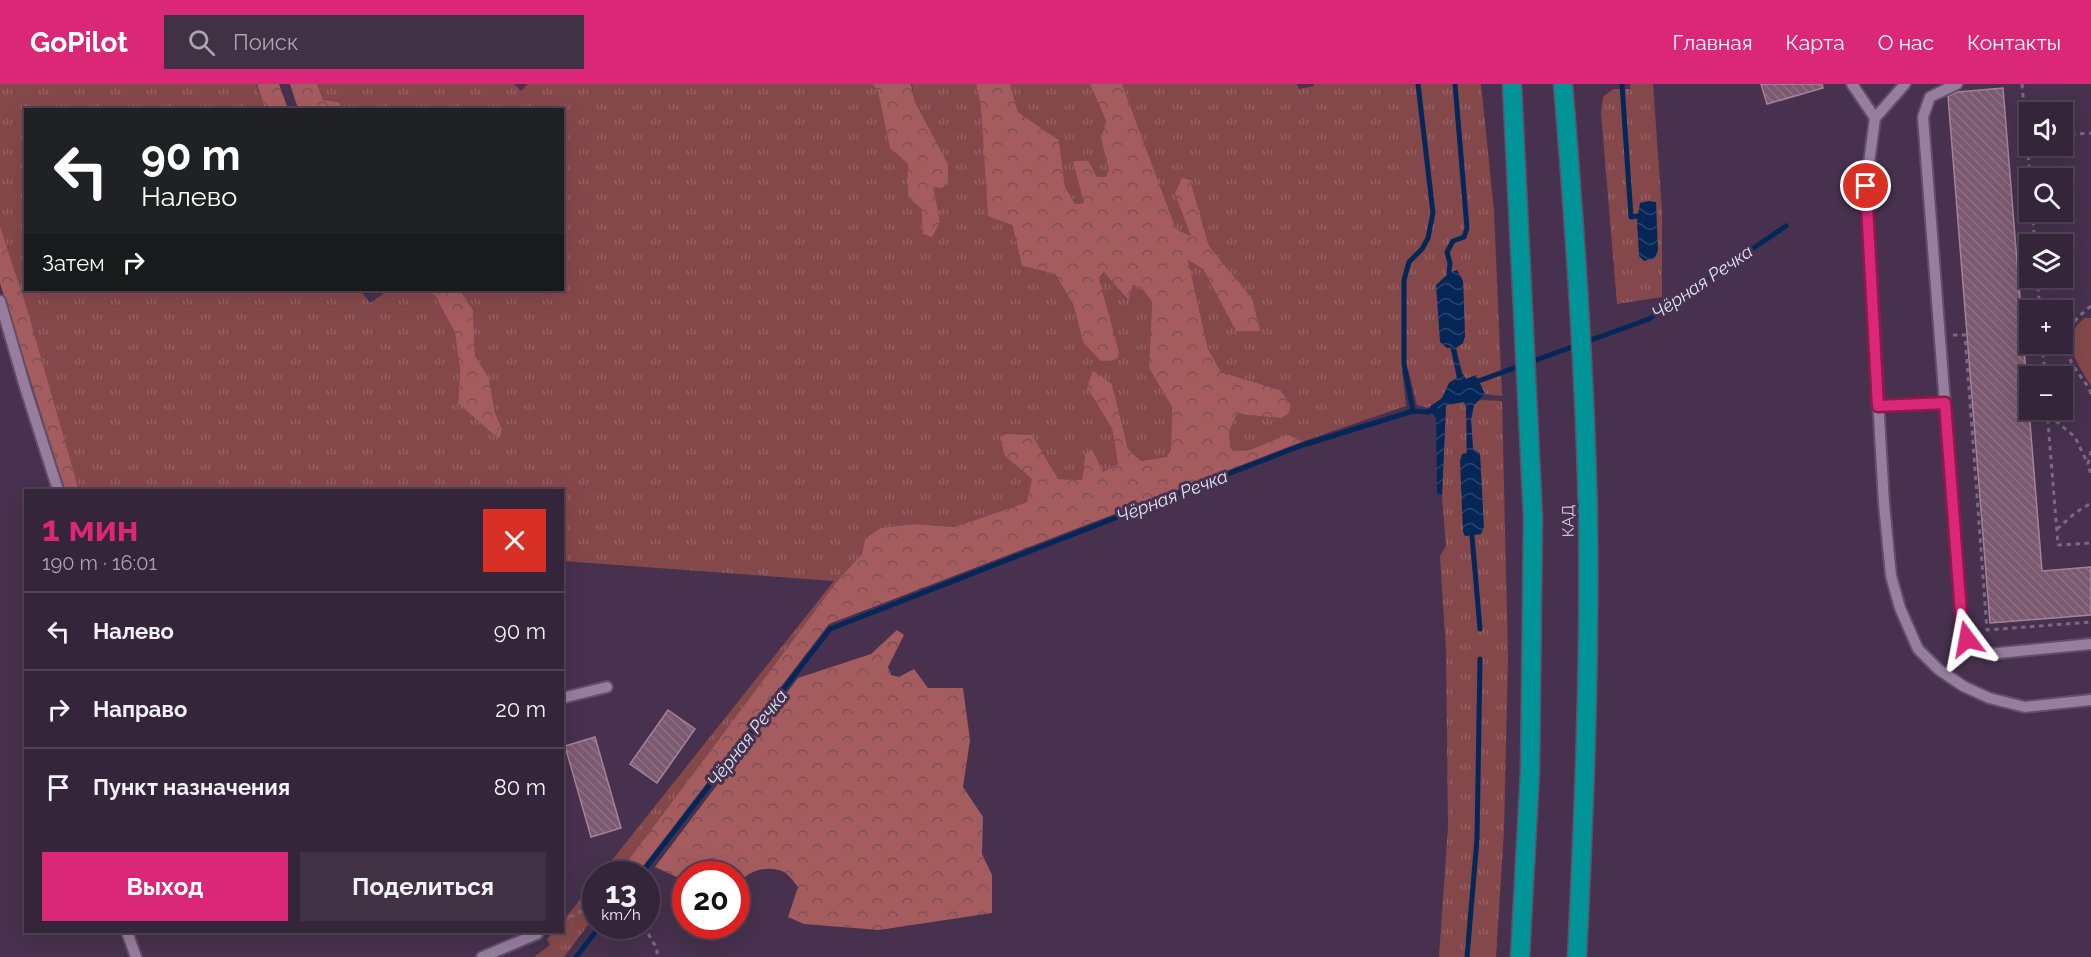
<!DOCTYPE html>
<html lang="ru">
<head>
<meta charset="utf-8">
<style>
  body { margin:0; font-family:Raleway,sans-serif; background:#403145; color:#f1f3f6; height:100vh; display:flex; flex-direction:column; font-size:22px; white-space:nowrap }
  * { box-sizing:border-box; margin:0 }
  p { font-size:20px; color:#aaa5af }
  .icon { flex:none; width:33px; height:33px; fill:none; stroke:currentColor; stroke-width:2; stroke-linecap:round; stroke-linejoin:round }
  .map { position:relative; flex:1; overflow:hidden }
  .details { position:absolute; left:24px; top:405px; width:540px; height:444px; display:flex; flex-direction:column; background:#35253a; border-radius:0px; box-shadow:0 6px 24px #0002,0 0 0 2px #4f4254 }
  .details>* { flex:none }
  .banner { position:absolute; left:24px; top:24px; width:540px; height:183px; border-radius:0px; box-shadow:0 6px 24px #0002,0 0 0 2px #4f4254; background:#202124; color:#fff; overflow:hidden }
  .controls { position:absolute; left:2019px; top:18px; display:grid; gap:12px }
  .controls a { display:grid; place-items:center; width:54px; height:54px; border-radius:0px; background:#35253a; box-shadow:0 6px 24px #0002,0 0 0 2px #4f4254; font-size:30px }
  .speed { position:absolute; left:582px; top:777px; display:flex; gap:12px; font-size:30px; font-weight:700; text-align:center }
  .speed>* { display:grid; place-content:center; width:78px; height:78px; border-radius:50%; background:#35253a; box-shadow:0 6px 24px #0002,0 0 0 2px #4f4254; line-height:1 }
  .speed small { font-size:15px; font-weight:400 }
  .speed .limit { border:9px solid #d22; background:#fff; color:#111 }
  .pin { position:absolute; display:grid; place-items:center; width:51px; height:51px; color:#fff; margin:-26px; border:3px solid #fff; border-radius:50%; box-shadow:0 2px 6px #0007 }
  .me { position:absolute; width:66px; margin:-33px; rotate:347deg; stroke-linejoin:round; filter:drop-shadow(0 0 4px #0008) }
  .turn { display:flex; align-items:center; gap:21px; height:126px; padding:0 18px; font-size:27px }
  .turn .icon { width:78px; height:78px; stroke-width:2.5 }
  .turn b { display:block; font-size:42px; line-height:51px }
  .then { display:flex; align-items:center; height:57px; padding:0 18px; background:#0003; gap:12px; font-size:22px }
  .round { display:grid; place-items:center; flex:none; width:63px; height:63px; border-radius:0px; background:#403145 }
  .head { display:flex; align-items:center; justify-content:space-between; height:102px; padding:0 18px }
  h1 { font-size:36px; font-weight:700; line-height:45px; color:#db2777 }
  .cta { display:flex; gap:12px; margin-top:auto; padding:12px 18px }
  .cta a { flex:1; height:69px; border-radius:0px; background:#db2777; color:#fff; font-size:24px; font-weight:700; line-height:69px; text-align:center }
  .cta a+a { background:#403145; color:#f1f3f6 }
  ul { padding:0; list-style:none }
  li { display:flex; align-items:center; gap:18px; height:78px; padding:0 18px; border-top:2px solid #4f4254 }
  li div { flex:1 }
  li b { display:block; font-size:22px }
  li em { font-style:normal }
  header { display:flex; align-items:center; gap:36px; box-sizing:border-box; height:84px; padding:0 30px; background:#db2777; color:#fff }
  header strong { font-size:28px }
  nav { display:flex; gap:33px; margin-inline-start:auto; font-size:21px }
  .search { width:420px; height:54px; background:#403145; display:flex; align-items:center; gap:15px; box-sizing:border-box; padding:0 21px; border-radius:0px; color:#aaa5af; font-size:22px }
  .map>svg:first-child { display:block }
  .grass { fill:url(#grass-tufts) }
  .forest { fill:url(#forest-crowns) }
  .park { fill:#85484a }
  .water { fill:url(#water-waves) }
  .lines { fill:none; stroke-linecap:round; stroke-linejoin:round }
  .stream { stroke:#052757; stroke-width:5 }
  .building { fill:url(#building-back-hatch); stroke:#a6829a; stroke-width:1.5 }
  .minor-casing { stroke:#614e67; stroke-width:14 }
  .highway-casing { stroke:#614e67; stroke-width:21 }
  .path { stroke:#7b6881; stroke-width:3; stroke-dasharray:4.5 4.5; stroke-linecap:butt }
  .minor { stroke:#977e9e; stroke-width:10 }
  .highway { stroke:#009397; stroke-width:18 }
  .route-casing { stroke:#8e194d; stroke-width:15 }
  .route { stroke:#db2777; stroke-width:10 }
  .labels { text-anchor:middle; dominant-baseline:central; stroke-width:6; stroke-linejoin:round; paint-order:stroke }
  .street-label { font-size:16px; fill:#dbcddf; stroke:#47314e }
  .water-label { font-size:18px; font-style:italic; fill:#dae5f5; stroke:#47314e }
</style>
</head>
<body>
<header>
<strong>GoPilot</strong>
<div class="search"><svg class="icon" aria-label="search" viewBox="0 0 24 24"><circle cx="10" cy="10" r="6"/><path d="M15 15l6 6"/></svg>Поиск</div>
<nav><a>Главная</a><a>Карта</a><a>О нас</a><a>Контакты</a></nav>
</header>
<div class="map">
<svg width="2091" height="873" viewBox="0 0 2091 873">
  <defs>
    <pattern id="grass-tufts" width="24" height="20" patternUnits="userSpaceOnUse" patternTransform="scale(1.5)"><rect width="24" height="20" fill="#85484a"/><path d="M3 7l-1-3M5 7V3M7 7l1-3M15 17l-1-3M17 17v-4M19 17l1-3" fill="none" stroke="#966164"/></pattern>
    <pattern id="forest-crowns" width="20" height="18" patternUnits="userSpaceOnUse" patternTransform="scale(1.5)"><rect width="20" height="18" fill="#a55c5f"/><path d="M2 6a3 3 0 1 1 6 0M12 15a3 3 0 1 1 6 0" fill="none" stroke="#7d5054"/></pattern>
    <pattern id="water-waves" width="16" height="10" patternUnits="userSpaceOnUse" patternTransform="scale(1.5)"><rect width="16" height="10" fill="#052757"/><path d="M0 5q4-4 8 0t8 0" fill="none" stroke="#29456f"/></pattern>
    <pattern id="building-back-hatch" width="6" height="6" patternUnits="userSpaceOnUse" patternTransform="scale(1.5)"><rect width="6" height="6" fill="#7b5970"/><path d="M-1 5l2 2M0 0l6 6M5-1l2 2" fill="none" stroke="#8d7084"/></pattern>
  </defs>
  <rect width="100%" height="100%" fill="#47314e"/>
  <g class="grass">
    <path d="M0,0h256l9,25 -239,1v180h334l10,13 13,-9v-4h41l11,5 20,38 5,37 -2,33 42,34 2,-8 -7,-16 -6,-35 -14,-22 -2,-46 -13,-20h102v-180l-220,-1 -3,-7 -16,-2 -6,-16h197l7,7 7,-7h345l5,8 12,55 18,17v34l13,10 2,25 17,-11 -8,-35 16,-23 -33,-62 -3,-18h64l46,182 33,8 18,30 10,38 36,10 -20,-74 6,-6 22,28 6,-15 8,2 11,15 -3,66 23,39 -1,43 -5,7 -25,4 -13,-12 -16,-65 -25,3 25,42 6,35 -15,8 -11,-23 -7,5 -3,26 -25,-1 -25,-44 -27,21 28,23 -6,23 -72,25 -42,-3 -33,4 -15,11 -3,15 -24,26 -220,294h-17l233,-293 -271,-20 -1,-71h-483l-53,-185 -26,-79z"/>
    <path d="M1010,0h80l16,37 -5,17 9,32 -4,7h-9l-13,26 -9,1 -10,-17 -6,-47 -41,-28z"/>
    <path d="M1122,0h175l2,5 15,-3 -1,-2h168l13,127 8,185 -17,-2 -9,-19 -10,4 -4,-6 -7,-26 10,-11 -2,-55 -6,-10 -7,76 7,31 -8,5 -7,15 -14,10 -11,-3 -9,-36 -6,1 4,36 -102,35 -18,-5 -37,14 -18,1 -2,-19 8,-18 44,4 -1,-28 -59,-18 -13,-23 -20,-89 15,9 33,62 16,-33 -43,-52 -19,-66 -15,14 17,42 -16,-7z"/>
    <path d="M1630,0h23l9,127v86l-45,7 -16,-191 2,-16 10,-8h17z"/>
    <path d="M1480,316l22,1 6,256 -4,174 -8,126h-57l9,-130 -2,-176 -6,-95 6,-10 -4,-50 4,-91 18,-3 3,6 -2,128 16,-2 -1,-81 -7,-4 -2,-29 3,-16z"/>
    <path d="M595,797v38l-4,2 -27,36h-30l16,-12 -3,-6 7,-7h8l1,-11z"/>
  </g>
  <g class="forest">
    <path d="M257,0h22l9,25h-23z"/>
    <path d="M290,0h27l6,16 16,2 3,7h-44z"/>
    <path d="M873,0h38l4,18 33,62v17l-6,7 -9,-1 7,35 -8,15 -9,-3 -2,-26 -13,-10v-34l-18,-16 -12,-56z"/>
    <path d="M976,0h34l8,28 41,28 6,47 10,17 9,-1 -11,-42h15l9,16h9l3,-7 -8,-32 5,-17 -16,-37h32l54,145 15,7 -16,-42 7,-16 8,2 19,66 43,52 8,33h-24l-33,-62 -15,-9 20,89 13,23 59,18 10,14 -1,9 -8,5 -44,-4 -8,18 2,19 18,-1 38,-15 17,6 -475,183 -192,250h-19l220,-294 24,-26 3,-15 15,-11 33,-4 42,3 72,-25 5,-23 -27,-23 -5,-17 6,-5 26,1 26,44 24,1 3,-26 7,-5 11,23 15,-8 -6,-35 -25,-42 6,-16 19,13 16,65 13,12 25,-4 5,-7 1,-43 -23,-39 3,-66 -11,-15 -8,-2 -5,15 -24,-28 -5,6 20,74 -2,8 -16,1 -18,-19 -10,-38 -18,-30 -33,-8 -10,-41 -24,-9 -7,-110z"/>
    <path d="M0,142l26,79 53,185h-14l-65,-207z"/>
    <path d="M424,206h36l13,20 2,46 14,22 6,35 7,16 -2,9 -8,-5 -34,-30 2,-33 -5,-37 -20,-38z"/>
    <path d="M897,546l7,5 -16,32 3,8 8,2 15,-8 14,19h35l7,52 -7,47 20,30 -1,37 10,21v38l-113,17 -75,-6 -16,-7 10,-30c-4,-5 -9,-12 -14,-15 -16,-8 -38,-1 -47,14l-1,-12h-50l-1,7 -30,-14 143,-189 73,-24z"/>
  </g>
  <path class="park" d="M2085,234h6v68c-13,-22 -34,-48 -6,-68z"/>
  <g class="water">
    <path d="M1649,117l7,1 2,48 -3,8 -11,3 -5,-5 -2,-35 3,-18z"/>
    <path d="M1457,186l6,11 2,55 -2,7 -7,5 6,25 4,6 10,-4 9,19 -11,11 -3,15 2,29 7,4 4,74 -3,7 -16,2 -2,-4 -3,-71 2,-7 5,-1 -1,-45 -2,-6 -18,3 -4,91 -5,-3 -1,-75 -8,-10 14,-10 7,-15 8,-5 -6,-30h-4l-7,-6 -4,-57 13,-12z"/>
  </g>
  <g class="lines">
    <g class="stream">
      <path d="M1622,0l9,133 7,-1"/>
      <path d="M1449,189l1,-10 -3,-11 6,-11 11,-4 3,-9 -12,-144"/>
      <path d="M1473,299l176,-64 137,-93"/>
      <path d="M1413,327l-9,-47v-84l5,-18 13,-13 6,-11 5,-25 -15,-129"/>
      <path d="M1472,452l8,93"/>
      <path d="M641,790l189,-245 470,-183 113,-35 15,1 7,-4"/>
      <path d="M576,873l24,-31"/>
      <path d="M1467,873l10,-118 3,-180"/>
    </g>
  </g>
  <g class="building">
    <path d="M1761,0h61l1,4 -56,16z"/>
    <path d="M2003,4l39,483 49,-4v48l-101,8 -42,-527 9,-4z"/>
    <path d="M668,626l27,19 -38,54 -27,-19z"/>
    <path d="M595,653l26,91 -30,9 -26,-91z"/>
  </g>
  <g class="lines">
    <g class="minor-casing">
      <g id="minor">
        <path d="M1852,0l23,34"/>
        <path d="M1905,0l-30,34 -9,68 18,318 7,72 9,32 18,41 20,20 25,17 26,12 36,9 66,-7"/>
        <path d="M1957,0l-27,13 -7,20 39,510 5,12 22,15 102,-10"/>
        <path d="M0,217l25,86 33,103"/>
        <path d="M1878,322l67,-3"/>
        <path d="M562,614l45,-11"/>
        <path d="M127,848l9,25"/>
        <path d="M482,873l55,-23 1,-2"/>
      </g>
    </g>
    <g class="highway-casing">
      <g id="highway">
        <path d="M1512,0l21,434 -3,253 -10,186"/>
        <path d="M1563,0c12,144 22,289 25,434 2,146 -4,293 -11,439"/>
      </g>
    </g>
    <g class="path">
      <path d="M2022,0l8,94"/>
      <path d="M2062,51l29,-2"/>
      <path d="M2032,128l3,32"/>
      <path d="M2037,194l3,32"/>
      <path d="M2091,222c-24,19 -34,35 -15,64 5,8 12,14 15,24"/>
      <path d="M1953,251h12l22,295 104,-8"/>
      <path d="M2042,260l3,32"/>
      <path d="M2047,326l11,135 33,-2"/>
      <path d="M2049,331l26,22 13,27"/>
      <path d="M2091,367l-3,13 3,11"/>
      <path d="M2057,445l18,-16 16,-10"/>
      <path d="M562,837l34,-17"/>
      <path d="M644,842l13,23v8"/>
    </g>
    <use href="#minor" class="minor"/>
    <use href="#highway" class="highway"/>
  </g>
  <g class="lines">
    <g class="route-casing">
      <path id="route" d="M1866,102l12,220 67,-3 17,224 5,12"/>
    </g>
    <use href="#route" class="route"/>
  </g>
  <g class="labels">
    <g class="street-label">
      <text transform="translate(1568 437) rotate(-91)">КАД</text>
    </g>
    <g class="water-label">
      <text transform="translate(1702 198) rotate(-34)">Чёрная Речка</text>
      <text transform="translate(1172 412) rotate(-21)">Чёрная Речка</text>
      <text transform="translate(747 654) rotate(-52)">Чёрная Речка</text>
    </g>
  </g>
</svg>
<div class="controls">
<a><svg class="icon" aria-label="sound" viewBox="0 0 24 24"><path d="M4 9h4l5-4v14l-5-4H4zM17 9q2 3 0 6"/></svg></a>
<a><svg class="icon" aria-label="search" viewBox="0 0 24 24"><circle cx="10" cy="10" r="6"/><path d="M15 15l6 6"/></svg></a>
<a><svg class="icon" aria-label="layers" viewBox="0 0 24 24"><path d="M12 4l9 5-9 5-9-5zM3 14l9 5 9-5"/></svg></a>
<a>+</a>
<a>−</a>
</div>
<div class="speed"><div>13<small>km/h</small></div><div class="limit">20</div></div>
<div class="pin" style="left:1866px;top:102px;background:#d93025"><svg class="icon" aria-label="arrive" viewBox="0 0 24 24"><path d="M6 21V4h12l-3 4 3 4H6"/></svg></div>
<svg class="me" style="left:1967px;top:555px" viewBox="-20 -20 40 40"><path d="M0-17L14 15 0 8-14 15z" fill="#db2777" stroke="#fff" stroke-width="4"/></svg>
<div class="banner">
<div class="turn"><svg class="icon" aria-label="left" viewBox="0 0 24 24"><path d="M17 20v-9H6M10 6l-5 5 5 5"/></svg><div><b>90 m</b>Налево</div></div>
<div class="then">Затем<svg class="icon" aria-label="right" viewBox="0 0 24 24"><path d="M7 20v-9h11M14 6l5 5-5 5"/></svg></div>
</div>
<section class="details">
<div class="head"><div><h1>1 мин</h1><p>190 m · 16:01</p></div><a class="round" style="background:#d93025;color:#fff"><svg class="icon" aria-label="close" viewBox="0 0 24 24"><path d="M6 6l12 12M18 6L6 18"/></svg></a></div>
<ul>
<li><svg class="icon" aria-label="left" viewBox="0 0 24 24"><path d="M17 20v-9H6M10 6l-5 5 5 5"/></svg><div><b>Налево</b></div><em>90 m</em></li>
<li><svg class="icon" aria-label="right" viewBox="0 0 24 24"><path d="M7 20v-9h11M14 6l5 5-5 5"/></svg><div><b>Направо</b></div><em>20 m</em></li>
<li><svg class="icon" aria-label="arrive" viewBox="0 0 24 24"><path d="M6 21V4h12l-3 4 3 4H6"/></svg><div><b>Пункт назначения</b></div><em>80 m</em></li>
</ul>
<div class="cta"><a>Выход</a><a>Поделиться</a></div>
</section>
</div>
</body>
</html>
